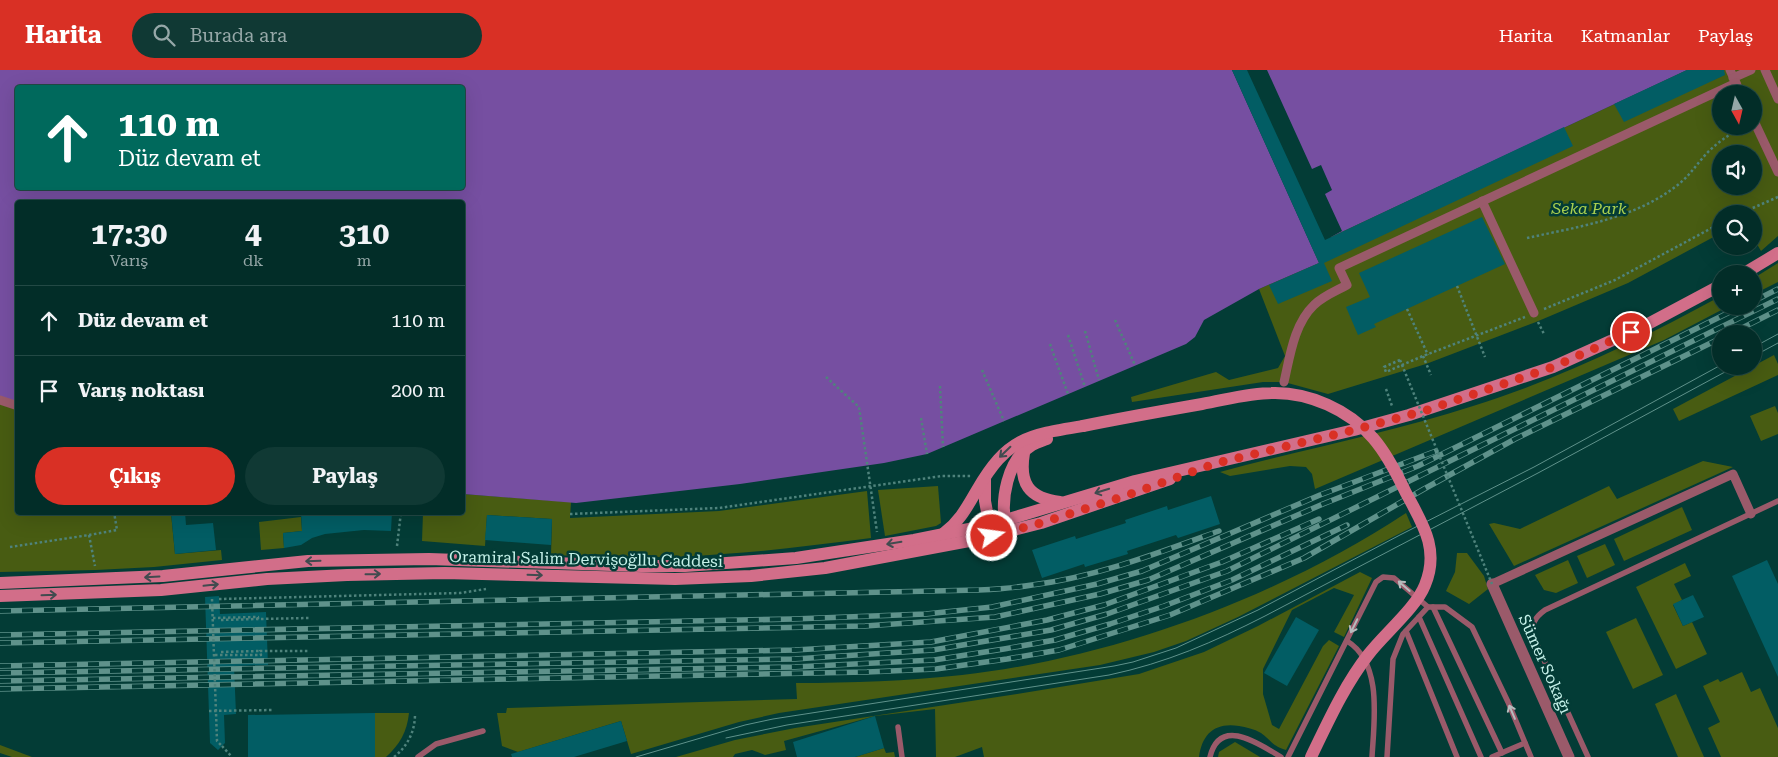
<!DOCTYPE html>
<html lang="tr">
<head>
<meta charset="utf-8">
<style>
  body { margin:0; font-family:"Roboto Serif",serif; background:#103934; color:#f1f3f6; height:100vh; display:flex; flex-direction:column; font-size:19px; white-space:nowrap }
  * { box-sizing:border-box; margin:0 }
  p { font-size:16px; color:#96a8a8 }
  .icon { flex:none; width:28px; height:28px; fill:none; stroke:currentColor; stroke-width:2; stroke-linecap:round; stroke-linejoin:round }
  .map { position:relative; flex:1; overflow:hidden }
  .details { position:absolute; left:15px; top:130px; width:450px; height:315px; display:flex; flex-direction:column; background:#022d28; border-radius:5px; box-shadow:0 5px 20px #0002,0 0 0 1px #234945 }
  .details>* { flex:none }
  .hud { position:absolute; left:15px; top:15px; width:450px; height:105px; border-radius:5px; box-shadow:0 5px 20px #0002,0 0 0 1px #234945; background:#00695c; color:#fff; overflow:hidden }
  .needle { width:32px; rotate:172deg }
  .controls { position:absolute; left:1712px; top:15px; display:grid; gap:10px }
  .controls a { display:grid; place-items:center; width:50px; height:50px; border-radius:50%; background:#022d28; box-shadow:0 5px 20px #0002,0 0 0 1px #234945; font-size:25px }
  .pin { position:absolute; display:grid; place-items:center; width:42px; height:42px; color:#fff; margin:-21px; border:2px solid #fff; border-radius:50%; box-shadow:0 1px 5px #0007 }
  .me { position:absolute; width:55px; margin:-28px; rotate:76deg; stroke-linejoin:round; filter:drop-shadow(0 0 4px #0008) }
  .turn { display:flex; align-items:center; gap:18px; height:105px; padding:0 20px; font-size:22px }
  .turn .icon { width:65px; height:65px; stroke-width:2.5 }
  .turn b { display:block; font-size:35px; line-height:42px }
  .eta { display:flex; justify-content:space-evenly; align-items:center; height:85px; text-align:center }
  .eta b { font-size:30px; font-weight:700; line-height:35px }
  .cta { display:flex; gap:10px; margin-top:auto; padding:10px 20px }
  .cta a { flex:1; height:58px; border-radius:30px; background:#d93025; color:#fff; font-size:20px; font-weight:700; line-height:58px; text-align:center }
  .cta a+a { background:#103934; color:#f1f3f6 }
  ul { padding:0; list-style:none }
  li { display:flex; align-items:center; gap:15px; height:70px; padding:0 20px; border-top:1px solid #234945 }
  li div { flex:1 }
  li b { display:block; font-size:19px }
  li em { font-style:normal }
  header { display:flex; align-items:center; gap:30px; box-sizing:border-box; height:70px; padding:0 25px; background:#d93025; color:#fff }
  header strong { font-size:24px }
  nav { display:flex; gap:28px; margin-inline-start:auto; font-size:18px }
  .search { width:350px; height:45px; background:#103934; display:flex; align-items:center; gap:12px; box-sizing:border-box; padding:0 18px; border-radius:28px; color:#96a8a8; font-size:19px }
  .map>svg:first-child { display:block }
  .green { fill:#485c12; fill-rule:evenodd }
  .water { fill:#764fa1; fill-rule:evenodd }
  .pier { fill:#033c36 }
  .building { fill:#025d64 }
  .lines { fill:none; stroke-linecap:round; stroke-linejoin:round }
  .path { stroke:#4f837c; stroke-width:2.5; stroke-dasharray:2.5 2.5; stroke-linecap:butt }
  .service { stroke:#9a5a6a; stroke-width:5.5 }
  .pedestrian { stroke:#9a5a6a; stroke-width:9 }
  .minor { stroke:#9a5a6a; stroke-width:11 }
  .secondary { stroke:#d26e89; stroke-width:12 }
  .tram { stroke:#5f928b; stroke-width:1 }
  .rail-casing { stroke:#5f928b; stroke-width:5.5 }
  .rail { stroke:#033c36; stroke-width:4; stroke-dasharray:11; stroke-linecap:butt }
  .path-bridge { stroke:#4f837c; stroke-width:2.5; stroke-dasharray:2.5 2.5; stroke-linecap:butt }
  .secondary-bridge { stroke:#d26e89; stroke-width:12 }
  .oneway { stroke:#414b4f }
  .oneway2 { stroke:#b6bcbd }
  .route { stroke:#d93025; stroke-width:9; stroke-dasharray:0 16.2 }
  .labels { text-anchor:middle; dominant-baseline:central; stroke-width:5; stroke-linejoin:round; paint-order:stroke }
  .park-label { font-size:16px; font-style:italic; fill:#aad050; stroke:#033c36 }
  .street-label { font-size:16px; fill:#c5f1e9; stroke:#033c36 }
</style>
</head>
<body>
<header>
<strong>Harita</strong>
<div class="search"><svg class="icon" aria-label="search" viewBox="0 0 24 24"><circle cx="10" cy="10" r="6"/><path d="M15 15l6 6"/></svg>Burada ara</div>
<nav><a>Harita</a><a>Katmanlar</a><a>Paylaş</a></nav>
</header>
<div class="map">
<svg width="1778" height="687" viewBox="0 0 1778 687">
  <rect width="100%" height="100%" fill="#033c36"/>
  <g class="green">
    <path d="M1687,0h91v166l-17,15 -7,-12v-25h-33v19l-93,50 -92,39 -110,42 -98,30 -44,-12h-21l-131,20 -1,-5 85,-25 13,8 49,-12 7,-12 -26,-67 60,-26 -4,-9 16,-17zM1721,24h33v32h-33zM1721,84h33v32h-33z"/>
    <path d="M1778,193v19l-24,12v-16z"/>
    <path d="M1721,226v10h8l-65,34 -349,149 -3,-15 -6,-7 -16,-1 -60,10 -10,-4c84,-23 170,-39 253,-66 86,-27 169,-67 248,-110z"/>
    <path d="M1774,285l4,9v11l-99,46 -6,-12z"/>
    <path d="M0,330l17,6 1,106 153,1 4,41 46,-4 1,10 -68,7 -58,3 -96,2z"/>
    <path d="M1775,336l3,7v21l-17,7 -11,-25z"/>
    <path d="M1703,391l30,6 -219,99 -25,-42 5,-1 26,6 89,-43 8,13z"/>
    <path d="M938,416l3,37 -5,3 -51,10 -7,-46z"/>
    <path d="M867,421l4,47c-49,6 -98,13 -148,16 -57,5 -115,3 -172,1l1,-36 -65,-4 -2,31 -63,-5 1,-28 39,-1 1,-18 108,8 -1,16 149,-7z"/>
    <path d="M1682,437l10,23 -68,31 -10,-22z"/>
    <path d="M1406,443l6,14 -174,90 -52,24 -32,11 -54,13 -321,48 -40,9 -108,32 -10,-33 -103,31 -16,-6 -5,-33h9l1,-5 290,-9 -1,-16c56,0 111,-2 166,-8 152,-17 317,-78 444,-162z"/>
    <path d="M301,447l1,14 -19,2 1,15 -23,2 -2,-28z"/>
    <path d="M1605,474l10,21 -28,13 -10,-22z"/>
    <path d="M1457,483h10l17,23 4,13 -19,15 -23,-13 9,-19z"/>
    <path d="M1568,490l10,23 -22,10 -12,-3 -9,-15z"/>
    <path d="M1685,493l6,13 -17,8 8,16 -9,5 10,21 9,-4 15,32 -31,15 -40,-82z"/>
    <path d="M1360,502l12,6 -28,59 -10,-5 20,-37 -20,-7 -42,22 -29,59v25l9,31 7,4 44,-83 6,-6 10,6 -53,104c-14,-4 -14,-9 -25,-17 -7,-4 -15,-6 -22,-7 -24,-4 -37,8 -40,31h-215l-2,-10 -27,10h-19l-1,-48 -60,7 -91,25 2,9 -21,5 -13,-5 -17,4 -2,3h-57l59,-17 60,-12 222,-34 122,-20 65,-22 54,-26z"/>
    <path d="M1636,548l27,57 -30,14 -27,-57z"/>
    <path d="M1742,602l9,20 9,-4 18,40v29h-57l-13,-29 12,-6 -17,-36 15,-7 2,3z"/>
    <path d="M1676,624l28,63h-26l-23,-53z"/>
    <path d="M375,643h34c-2,19 -9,31 -23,44h-11z"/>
    <path d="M1235,672l25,15h-42l1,-5z"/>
    <path d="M0,675l32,12h-20l-12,-4z"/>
    <path d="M884,678l2,5 8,-1 1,5h-40z"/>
  </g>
  <path class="water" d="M0,0h1687l-356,167 -16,17 4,9 -60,26 -55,31 -9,17 -9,7 -259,110 -43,9 -144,21 -164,19 -113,-9 -1,-292h-444l-1,204 -17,-6zM18,18h444v100h-444z"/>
  <path class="pier" d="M1232,0h35l45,99 9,-4 11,25 -7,4 17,37 -11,6 4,8 -20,9z"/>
  <g class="building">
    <path d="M1232,0h15l78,170 239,-113 9,19 -249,117 8,18 -54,23 -9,-19 50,-22z"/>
    <path d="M1687,0h37l1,5 -101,47 -10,-18z"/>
    <path d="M1482,147l23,47 -131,60 2,3 -18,8 -12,-28 24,-10 -11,-24z"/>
    <path d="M1211,426l9,28 -42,14 -2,-3 -49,16 1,3 -43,13 -1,-3 -42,14 -10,-28 43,-14 1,3 50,-16 -1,-3 42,-14 1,4z"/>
    <path d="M171,442h14l1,13 27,-2 3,27 -41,4z"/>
    <path d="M301,442h91l-1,19 -27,-1 -39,4 -13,4 -11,7 -17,3 -1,-15 19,-2z"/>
    <path d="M487,445l65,4 -1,26 -66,-5z"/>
    <path d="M1767,490l11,24v93l-46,-101z"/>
    <path d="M1693,525l11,22 -21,9 -10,-22z"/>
    <path d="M219,526l1,18 46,-2 2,53 -34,1 2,48 -12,1 1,28 -7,7 -8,-7 -5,-146z"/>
    <path d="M1296,547l23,13 -32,56 -23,-13z"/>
    <path d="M375,643v44h-127v-42z"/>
    <path d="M875,646l9,32 -29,9h-58l-4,-15z"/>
    <path d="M621,651l6,20 -53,16h-62l-1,-3z"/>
  </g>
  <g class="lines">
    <g class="path">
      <path d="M1739,144l39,-17"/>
      <path d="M1527,168c50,-11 106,-19 148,-51 13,-9 21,-22 32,-34 11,-11 23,-19 37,-27"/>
      <path d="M1457,216l28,71"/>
      <path d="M1407,239l21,46"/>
      <path d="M1544,239l71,-29 106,-57"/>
      <path d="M1115,250l20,45"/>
      <path d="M1538,252l6,12"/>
      <path d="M1085,261l14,49"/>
      <path d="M1068,265l17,52"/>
      <path d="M1050,274l18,50"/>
      <path d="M1423,286l8,19"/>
      <path d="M1400,290l-16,7 2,5 37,-16 102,-39"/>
      <path d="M982,300l22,51"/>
      <path d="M826,307l33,30 18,125"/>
      <path d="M940,316l3,61"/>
      <path d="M1386,319l6,17"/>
      <path d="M921,348l6,36"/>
      <path d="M570,444l149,-6 223,-32h29"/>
      <path d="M89,465l28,-5 -3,-18"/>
      <path d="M397,476l4,-34"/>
      <path d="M10,477l79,-12 6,31"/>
      <path d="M219,529l241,-6 26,-4"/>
      <path d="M213,548l45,-1v2l51,-1"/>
      <path d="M221,550l37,-1"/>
      <path d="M221,582l39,-1"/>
      <path d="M215,585h46l-1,-4h49"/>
      <path d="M209,641l64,-1"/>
      <path d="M222,676l10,11"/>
      <path d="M394,687c14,-11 21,-26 21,-43"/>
    </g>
    <g class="service">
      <path d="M1433,537l69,146"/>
      <path d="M1419,547l62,140"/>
      <path d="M1406,561l51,126"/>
      <path d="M1347,571c36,22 27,80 25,116"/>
      <path d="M898,657l4,30"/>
      <path d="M418,687l18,-13 47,-13"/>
      <path d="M1210,687c10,-41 49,-13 71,0"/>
      <path d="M1288,687l88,-175 7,-5 11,1 34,29h17l27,20 36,75 23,55"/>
      <path d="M1387,687l6,-98 10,-25 25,-27"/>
      <path d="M1492,687l33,-14"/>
      <path d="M1588,687l-54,-119c-3,-14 0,-20 11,-28l233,-109"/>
    </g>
    <g class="pedestrian">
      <path d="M1730,0l11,24"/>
      <path d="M1765,0l13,29"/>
      <path d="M1733,8l18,-8"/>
      <path d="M1754,51l24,51"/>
      <path d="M1482,131l52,112"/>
      <path d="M1284,312c6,-26 10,-58 30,-77 9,-9 22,-14 33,-20l-8,-17 397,-185"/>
      <path d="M0,330l18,6"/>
      <path d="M1492,514l241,-110 18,40"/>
    </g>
    <path class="minor" d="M1492,514l77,173"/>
    <g class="secondary">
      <path d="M1743,204l35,-21"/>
      <path d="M1024,383c-5,30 4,45 36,49"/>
      <path d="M985,408v23l6,32"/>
      <path d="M1006,457c-6,-27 1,-67 26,-82 5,-3 10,-4 15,-6"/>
      <path d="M944,463c16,-12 23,-26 33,-43 30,-52 50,-55 106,-64"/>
      <path d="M0,513l163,-7 145,-15 121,-2 212,7h44l111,-8 118,-18 75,-15 146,-44 219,-51 55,-15 144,-48 93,-42 75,-40"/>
      <path d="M0,526l161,-6 106,-11 80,-4 98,-2 230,6 76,-3 74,-8 144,-27 72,-18 129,-44"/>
    </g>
    <g class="tram">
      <path d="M1754,277l24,-13"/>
      <path d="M1754,286l24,-13"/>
      <path d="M726,668l61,-13 322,-50c57,-12 105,-33 156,-59l273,-143 198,-107"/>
      <path d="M636,687l109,-32 28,-6 341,-53 19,-4 43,-14 82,-38 142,-75 134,-68 187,-102"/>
    </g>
    <g class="rail-casing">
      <g id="rail">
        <path d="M1754,231l24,-12"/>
        <path d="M1730,264l48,-24"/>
        <path d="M0,541l979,-21c18,-1 35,-2 53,-5 64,-8 126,-32 187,-54"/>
        <path d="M0,565l793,-16 133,-5 66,-7 105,-23 45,-13 178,-76 116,-44"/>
        <path d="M0,573l865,-17 130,-9 105,-23 48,-14 175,-76 95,-38 324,-160"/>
        <path d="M0,596l795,-16 136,-8 116,-22 57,-15 118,-43 97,-43"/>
        <path d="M0,603l795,-14 138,-9 118,-20 56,-16 120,-43 551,-272"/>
        <path d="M0,611l795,-14 139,-7 70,-11 51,-9 55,-16 54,-18 68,-26 115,-55"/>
        <path d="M0,619l867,-17 69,-3 71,-10 52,-9 111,-35 134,-57 120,-69 91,-50 206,-101"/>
      </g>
    </g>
    <use href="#rail" class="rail"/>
    <g class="path-bridge">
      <path d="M1400,290l92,224"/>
      <path d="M212,529l5,142 5,5"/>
    </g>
    <path class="secondary-bridge" d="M1083,356c39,-8 79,-15 119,-22 23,-4 47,-11 70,-11 37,-1 77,17 101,45 14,16 24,36 33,55 16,30 34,56 19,92 -9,23 -41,49 -57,70 -24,31 -40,67 -57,102"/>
  </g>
  <defs><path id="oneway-shaft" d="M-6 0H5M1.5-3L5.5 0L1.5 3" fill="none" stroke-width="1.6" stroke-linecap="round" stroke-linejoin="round" transform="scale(1.25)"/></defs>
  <g class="oneway">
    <use href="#oneway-shaft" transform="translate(1005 382) rotate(136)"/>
    <use href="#oneway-shaft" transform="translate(1102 421) rotate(163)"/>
    <use href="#oneway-shaft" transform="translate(894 473) rotate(171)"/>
    <use href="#oneway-shaft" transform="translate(313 491) rotate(178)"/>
    <use href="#oneway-shaft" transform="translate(373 504) rotate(-1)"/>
    <use href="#oneway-shaft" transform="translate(535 505) rotate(2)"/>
    <use href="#oneway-shaft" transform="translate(152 507) rotate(177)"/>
    <use href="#oneway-shaft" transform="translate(211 515) rotate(-6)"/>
    <use href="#oneway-shaft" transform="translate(49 525) rotate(-2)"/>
  </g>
  <g class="oneway2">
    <use href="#oneway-shaft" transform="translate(1404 516) rotate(-139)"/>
    <use href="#oneway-shaft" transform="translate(1354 556) rotate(116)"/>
    <use href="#oneway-shaft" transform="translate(1512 642) rotate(-113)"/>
  </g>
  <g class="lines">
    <path class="route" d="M992,466l49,-13 84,-27 92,-33 137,-33 73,-20 126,-43 78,-35"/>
  </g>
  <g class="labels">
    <g class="park-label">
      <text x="1589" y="138">Seka Park</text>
    </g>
    <g class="street-label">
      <text transform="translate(586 489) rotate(1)">Oramiral Salim Dervişoğllu Caddesi</text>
      <text transform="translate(1545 594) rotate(66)">Sümer Sokağı</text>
    </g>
  </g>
</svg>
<div class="controls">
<a><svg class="needle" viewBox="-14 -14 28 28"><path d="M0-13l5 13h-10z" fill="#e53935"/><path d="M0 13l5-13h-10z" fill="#96a8a8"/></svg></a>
<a><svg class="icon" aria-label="sound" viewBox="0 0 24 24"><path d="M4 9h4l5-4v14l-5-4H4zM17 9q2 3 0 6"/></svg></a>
<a><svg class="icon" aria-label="search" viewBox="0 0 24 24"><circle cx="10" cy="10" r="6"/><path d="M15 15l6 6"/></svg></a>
<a>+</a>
<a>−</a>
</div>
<div class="pin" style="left:1631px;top:262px;background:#d93025"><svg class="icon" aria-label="arrive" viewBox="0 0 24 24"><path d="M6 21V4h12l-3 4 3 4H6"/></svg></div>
<svg class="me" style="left:992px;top:466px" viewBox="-20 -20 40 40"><circle r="17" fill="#d93025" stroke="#fff" stroke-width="3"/><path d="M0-11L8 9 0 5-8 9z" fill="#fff"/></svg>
<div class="hud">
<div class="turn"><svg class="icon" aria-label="ahead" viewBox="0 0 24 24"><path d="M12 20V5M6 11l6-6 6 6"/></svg><div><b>110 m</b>Düz devam et</div></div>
</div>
<section class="details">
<div class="eta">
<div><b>17:30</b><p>Varış</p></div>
<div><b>4</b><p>dk</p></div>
<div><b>310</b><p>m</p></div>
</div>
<ul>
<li><svg class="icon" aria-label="ahead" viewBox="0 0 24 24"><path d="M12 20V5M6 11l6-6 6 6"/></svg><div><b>Düz devam et</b></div><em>110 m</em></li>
<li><svg class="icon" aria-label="arrive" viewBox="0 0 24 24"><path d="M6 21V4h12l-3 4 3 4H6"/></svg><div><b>Varış noktası</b></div><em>200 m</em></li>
</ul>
<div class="cta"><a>Çıkış</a><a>Paylaş</a></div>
</section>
</div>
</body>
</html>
